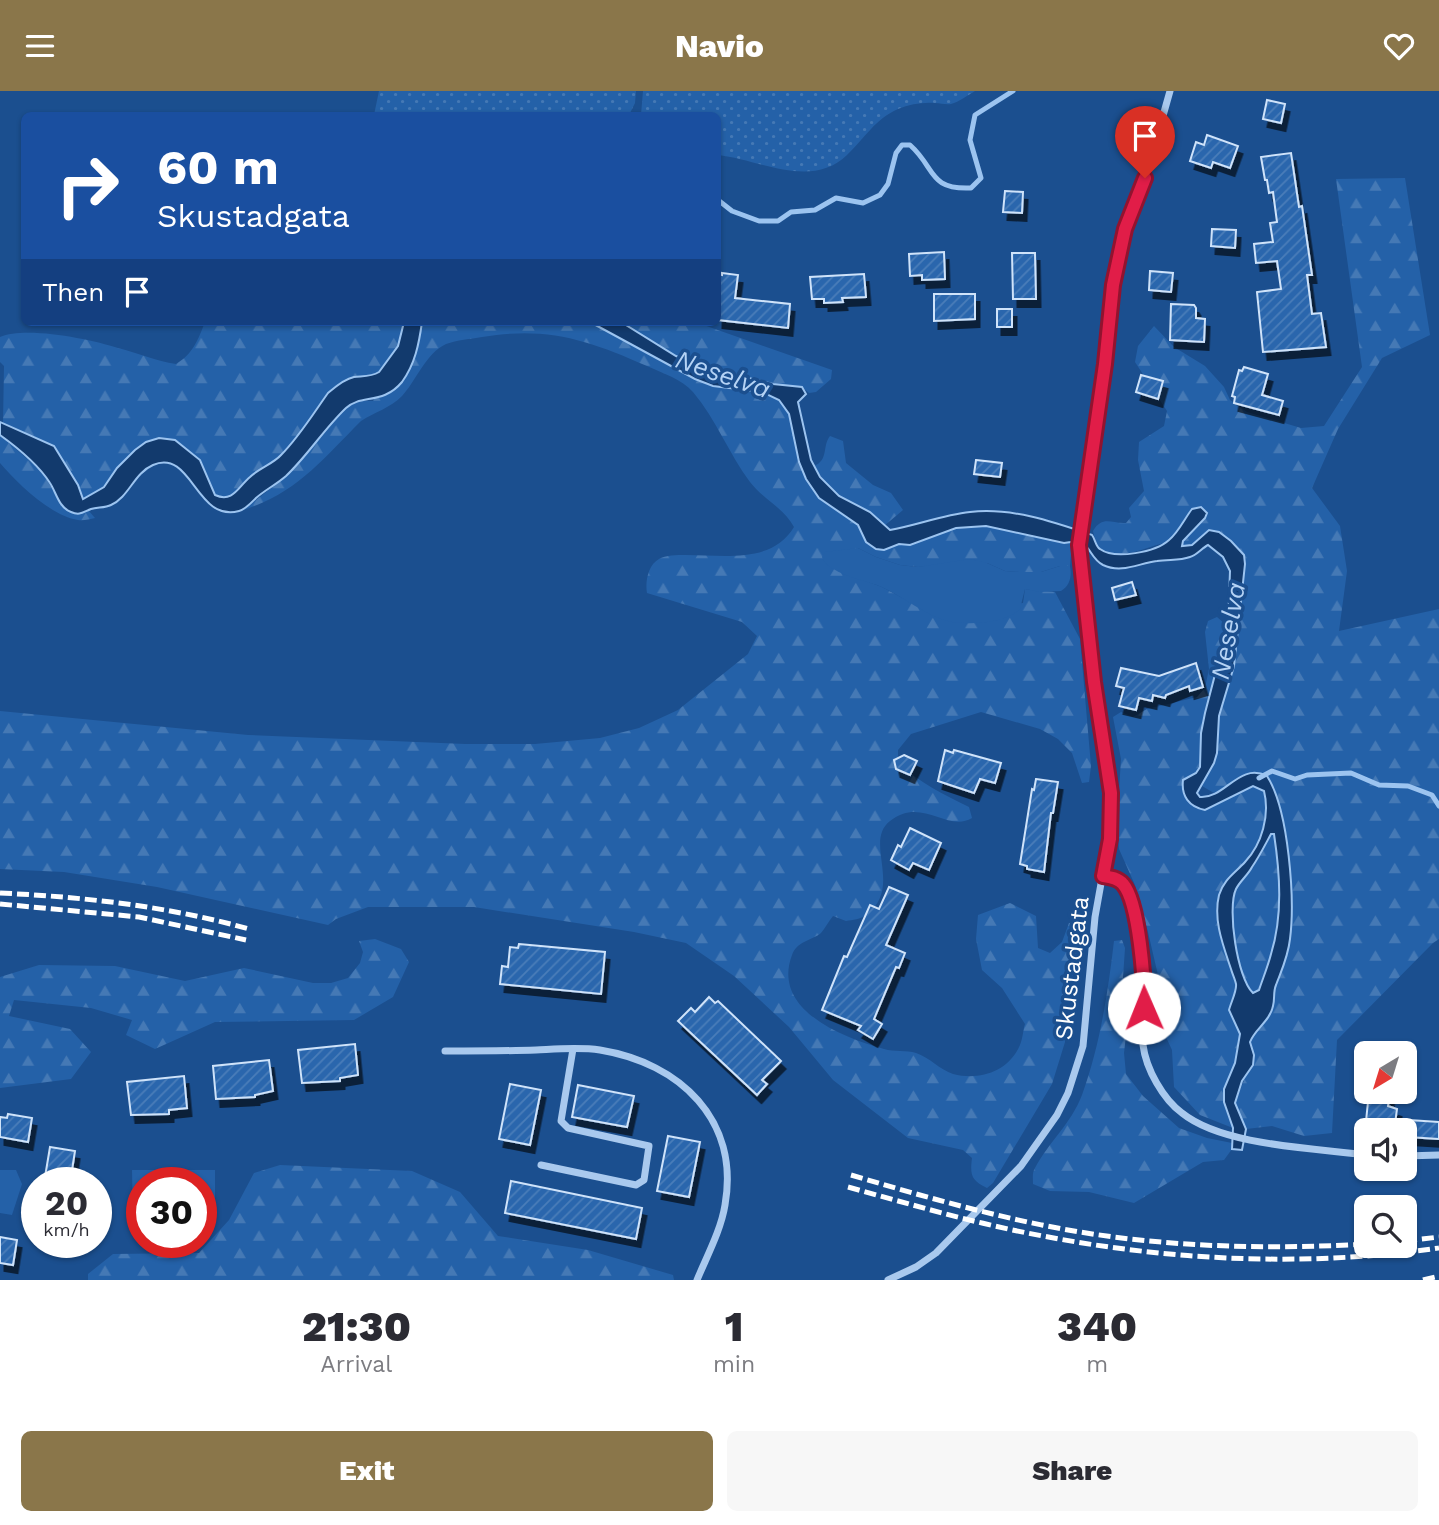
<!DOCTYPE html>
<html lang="en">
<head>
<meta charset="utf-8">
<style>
  body { margin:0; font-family:"Work Sans",sans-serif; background:#f7f7f7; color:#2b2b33; height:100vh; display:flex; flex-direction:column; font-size:26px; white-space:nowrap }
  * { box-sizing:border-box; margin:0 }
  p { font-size:23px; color:#7c7c81 }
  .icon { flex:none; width:38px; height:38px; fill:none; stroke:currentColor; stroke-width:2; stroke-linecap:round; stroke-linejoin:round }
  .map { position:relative; height:1189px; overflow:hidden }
  .side { display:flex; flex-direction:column; background:#fff; flex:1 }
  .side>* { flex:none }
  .hud { position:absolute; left:21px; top:21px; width:700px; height:214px; border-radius:10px; box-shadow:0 2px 5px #0004; background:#1a4fa0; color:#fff; overflow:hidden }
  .needle { width:46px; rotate:218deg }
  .fabs { position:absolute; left:1354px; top:950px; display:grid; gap:14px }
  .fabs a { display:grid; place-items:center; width:63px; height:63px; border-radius:10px; background:#fff; box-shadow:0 2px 5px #0004; font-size:35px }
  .speed { position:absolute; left:21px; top:1076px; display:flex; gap:14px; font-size:35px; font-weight:700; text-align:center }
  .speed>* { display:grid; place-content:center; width:91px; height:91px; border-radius:50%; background:#fff; box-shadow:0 2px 5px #0004; line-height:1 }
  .speed small { font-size:18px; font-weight:400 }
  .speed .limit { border:10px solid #d22; background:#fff; color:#111 }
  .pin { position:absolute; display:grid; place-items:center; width:60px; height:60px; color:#fff; margin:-72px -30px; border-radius:50% 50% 50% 0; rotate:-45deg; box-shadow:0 0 7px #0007 }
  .pin .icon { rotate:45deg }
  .me { position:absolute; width:77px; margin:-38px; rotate:359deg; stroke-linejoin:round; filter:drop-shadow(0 0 5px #0008) }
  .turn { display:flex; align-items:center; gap:24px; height:147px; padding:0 21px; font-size:32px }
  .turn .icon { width:91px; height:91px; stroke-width:2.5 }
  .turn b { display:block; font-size:49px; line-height:60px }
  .then { display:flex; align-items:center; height:66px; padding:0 21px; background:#0003; gap:14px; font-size:26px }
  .eta { display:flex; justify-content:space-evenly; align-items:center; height:119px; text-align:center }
  .eta b { font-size:42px; font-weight:800; line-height:49px }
  .button { display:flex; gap:14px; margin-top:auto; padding:14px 21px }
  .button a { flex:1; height:80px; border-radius:10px; background:#8a764a; color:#fff; font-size:28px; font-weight:800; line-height:80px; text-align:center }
  .button a+a { background:#f7f7f7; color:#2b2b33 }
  header { display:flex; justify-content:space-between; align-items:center; height:91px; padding:0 21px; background:#8a764a; color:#fff; font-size:32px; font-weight:800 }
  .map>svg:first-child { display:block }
  .grass { fill:url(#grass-dots) }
  .forest { fill:url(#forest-firs) }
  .park { fill:#2461a8 }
  .water { fill:#123a6d; stroke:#9cc4f0; stroke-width:2; fill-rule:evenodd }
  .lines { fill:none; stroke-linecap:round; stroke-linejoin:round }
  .stream { stroke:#9cc4f0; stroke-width:5 }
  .building { fill:url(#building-hatch); stroke:#cfe3fa; stroke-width:2; filter:url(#shadow) }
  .street { stroke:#a9c9ee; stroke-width:7 }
  .rail { stroke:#fff; stroke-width:5; stroke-dasharray:12 5; stroke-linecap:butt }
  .route-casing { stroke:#92132f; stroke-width:18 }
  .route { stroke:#e11d48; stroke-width:12 }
  .labels { text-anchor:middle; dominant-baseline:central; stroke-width:7; stroke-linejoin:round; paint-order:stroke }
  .street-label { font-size:24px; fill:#fff; stroke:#1b4f8f }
  .water-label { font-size:26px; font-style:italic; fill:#b5d3f5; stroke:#1b4f8f }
</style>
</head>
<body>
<header><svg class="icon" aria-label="menu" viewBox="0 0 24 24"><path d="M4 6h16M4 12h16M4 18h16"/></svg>Navio<svg class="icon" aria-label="heart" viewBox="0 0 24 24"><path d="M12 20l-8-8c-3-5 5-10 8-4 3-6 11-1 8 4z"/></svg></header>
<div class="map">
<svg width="1439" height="1189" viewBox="0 0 1439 1189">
  <defs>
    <pattern id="grass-dots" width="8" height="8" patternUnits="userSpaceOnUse" patternTransform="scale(1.75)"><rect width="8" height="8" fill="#2461a8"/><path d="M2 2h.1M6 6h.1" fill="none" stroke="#4579b5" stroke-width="1.8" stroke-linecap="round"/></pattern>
    <pattern id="forest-firs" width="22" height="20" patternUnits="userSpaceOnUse" patternTransform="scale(1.75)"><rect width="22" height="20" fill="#2461a8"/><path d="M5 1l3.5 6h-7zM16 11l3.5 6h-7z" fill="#4579b5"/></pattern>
    <pattern id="building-hatch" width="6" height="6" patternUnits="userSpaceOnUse" patternTransform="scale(1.75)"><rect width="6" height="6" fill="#2a66ad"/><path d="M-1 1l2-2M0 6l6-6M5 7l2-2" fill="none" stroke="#4a7db9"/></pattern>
    <filter id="shadow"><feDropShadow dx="4.5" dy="8" stdDeviation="0" flood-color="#0009"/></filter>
  </defs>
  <rect width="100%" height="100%" fill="#1b4f8f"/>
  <g class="grass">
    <path d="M379,0h257l-1,12 -6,12h-255z"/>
    <path d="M643,0h332c-7,4 -16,11 -24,13 -5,1 -10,-1 -16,-1 -12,-1 -25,1 -37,6 -23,10 -33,29 -51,46 -36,35 -89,4 -129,0v-40h-77z"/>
  </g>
  <g class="forest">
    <path d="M1405,87l25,157 -48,23 -44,71 -26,59 28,38 7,45 -8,60 100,-22v330l-6,4 -96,97 -5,93 -28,3 -32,-10 -26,3 -11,-26 19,-48 -4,-13c5,-13 20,-21 23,-35 2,-7 0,-14 3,-22 5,-15 12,-28 14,-45 7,-57 -7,-110 -23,-164l-15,-3 -38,20 -12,-7 12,-23 3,-10 2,-37 15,-50 11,-102 -44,-28c-6,6 -10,12 -19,11l1,-5c-30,-4 -51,23 -86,6l-4,-17c10,-16 18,-7 33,-8l5,-6 -2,-9 15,-17 -6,-31 1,-18 25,-16 3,-15 -32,-49 3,-16 16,-20 20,21 31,19 19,21 6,13 17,12 54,16 23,-2 38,-59 -26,-188z"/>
    <path d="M205,231h199c-1,17 -12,46 -29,53 -17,7 -33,7 -47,18 -15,21 -29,44 -47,62 -8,9 -22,13 -31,22 -12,10 -17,26 -35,18l-10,-23 -20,-25 -68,21 -13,19 -21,12 -3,-9 -26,-44 -51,-22 1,-58 -4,-4v-25c26,-11 90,2 118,11 20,5 38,13 58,16 17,-10 22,-24 29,-42z"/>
    <path d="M422,231h168l105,57 19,7 48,6 17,8 10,14 10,48 20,36 39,27 8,17 18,8 15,-6 11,1 46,-17 30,-2 78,17 8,-2 -2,25h-10l-19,6h-22l-14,-1 -18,-8 -69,4 -18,-2 -24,-8 -18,-9v30l24,9 49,26 92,-10 2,-14 30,3 25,47 11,127 -2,16 -7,1 -10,-30 -14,-14 -18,-10 -59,-17 -70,22 -13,16v13c22,20 45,31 71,44l3,11c-25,15 -50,-22 -82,3 -27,21 14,66 -24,94 -5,4 -14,5 -20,6l-13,-5c-4,5 -8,12 -12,17 -10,8 -24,8 -29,22 -21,55 52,83 92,94 10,3 22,1 32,4 13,4 24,17 37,21 27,7 56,-3 67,-29 3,-7 3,-15 5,-21l-23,-36 -20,-18 -6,-31 2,-24 32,-12 26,13 2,32 12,5 12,-11 7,-19 12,-1 -16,120 -13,42 -59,99 -6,5c-16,-8 -17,-13 -15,-30l-9,-8 -55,-12 -75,-58 -44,-53 -55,-51 -48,-33 -52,-11 -160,-25h-106l-32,12 -8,6 -171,-38 -93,-15 -64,-3v-158l248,24 217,9h70l65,-6 39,-10 39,-18 70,-56 9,-18 -15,-14 -95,-29c-2,-11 1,-28 12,-34 6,-4 19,-4 26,-4 39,0 87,9 109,-28 -10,-19 -31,-28 -44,-45 -21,-28 -34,-63 -57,-90 -11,-13 -31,-19 -46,-26 -59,-26 -100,-40 -165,-29 -12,2 -25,3 -36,7 -20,9 -30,37 -44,52 -12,12 -27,16 -41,25 -39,39 -66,74 -121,90 21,-13 46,-35 63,-54 16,-17 28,-40 48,-53 7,-4 14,-3 22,-3l46,-58z"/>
    <path d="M621,231h74l137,48 -1,9 -15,13 -7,1 -7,-6 -29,-3 -77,-19 -20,-9z"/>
    <path d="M0,344l41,36 20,31 27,8 7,8c-5,1 -12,3 -17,2 -27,-4 -61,-37 -78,-57z"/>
    <path d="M830,345l13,5 3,22 27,22 18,8 12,17 -19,16c-10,-13 -22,-16 -36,-24 -14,-9 -26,-22 -34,-36 15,-6 8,-20 16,-30z"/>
    <path d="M1217,526l10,9v26l-10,15 -12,46 -4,20v34l-5,6 -13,7c1,14 2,21 14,29l19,-5 37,-18 11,5 3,12 -1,17 -9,23 -11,18 -18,16 -12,30 2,21 18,58 -7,24c3,8 10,15 11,24 4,39 -30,50 -7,94l-33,-13 -26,-28 -2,-37 -12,-26 1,-36 -13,-56 -13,-47 -16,-36 -2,-26 4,-64 -8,-42 8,-5 12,5 14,-8 50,-12 8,-9 4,-19 -4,-37 3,-11z"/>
    <path d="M1271,743h3c5,40 9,81 -3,120 -3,12 -9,24 -13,37l-5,2c-16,-15 -26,-85 -17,-104 4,-8 12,-15 16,-22 7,-10 13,-22 19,-33z"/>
    <path d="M375,848l26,10 8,13 -16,35 -39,23 -139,2 -60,27 -29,-14 6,-15 -41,-12 -77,-8 -5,16 61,13 21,23 -20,27 -71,9v-111l39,-12 76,1 70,15 59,-13 69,15h18l17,-5 12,-15 3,-11 -4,-11z"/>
    <path d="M1122,849l3,8 -3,44 5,34 -3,27 2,21 17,22 36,32 28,10 25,5v6l-8,11 -21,2 -69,41 -45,-11 -39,-1 -17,-7c0,-6 -1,-11 2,-16 13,-25 36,-44 47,-73 18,-50 26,-102 32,-154z"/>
    <path d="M280,1074l132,6 48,21 38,44 90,14 85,25 1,5h-586v-6l25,-20 86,-1 30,-33 25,-47z"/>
  </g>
  <g class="park">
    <path d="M858,457l18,9 24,8 18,2 52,-8 17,4 18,8 14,1h22l19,-6h10c2,10 0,20 -9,25l-20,1 -16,-3 -5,20c-15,14 -48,16 -68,13 -23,-4 -51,-27 -73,-36 -15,-6 -52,-13 -57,-29l3,-5z"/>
    <path d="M0,1079h16l6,14 -10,31 -12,-2z"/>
    <path d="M132,1079h83v51h-14v-38h-59v38h-9z"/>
  </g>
  <g class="water">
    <path d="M404,231h18c-3,22 -7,42 -20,60 -19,23 -41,12 -56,26 -22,21 -38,47 -60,68 -9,8 -21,14 -30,22 -5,5 -10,11 -17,13 -43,12 -47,-63 -86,-46 -19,8 -24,32 -42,40 -6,3 -14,2 -20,4 -8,3 -11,7 -20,3 -12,-4 -15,-20 -21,-29 -12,-19 -32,-35 -50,-48v-13l54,24 24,39 5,14 21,-12 13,-19 18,-18 11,-8 13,-4 16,2 25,20 15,35c18,8 23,-8 35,-18 9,-9 23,-13 31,-22 18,-18 32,-41 47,-62 7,-6 16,-14 26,-16 9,-1 17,0 25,-5l19,-26z"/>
    <path d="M590,231h31l55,34 20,9 77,19 29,3 4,7 -8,8 13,58 9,17 19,19 31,16 20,18c27,-5 53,-15 80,-18 41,-5 84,10 122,23 3,4 4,12 8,14 15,11 56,3 69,-9 9,-7 16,-22 23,-31l9,-2 6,6 -2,5 -22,23 -1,5 10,-1 17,-15 10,2 12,9 13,14 1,9 -11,102 -15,50 -2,37 -3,10 -17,30 3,4c25,2 39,-35 67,-21 22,34 28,124 23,163 -2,18 -8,30 -14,46 -3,7 -1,14 -3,21 -3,15 -18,23 -23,36l4,13 -1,10 -11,16 -7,22 11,26 -4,21 -10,-1 1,-21 -9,-26v-13l11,-26 5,-29 -11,-24c2,-8 8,-19 7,-26 -1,-5 -4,-11 -5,-15 -8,-24 -18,-49 -12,-74 5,-16 16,-22 26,-33 17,-18 25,-47 19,-71l-11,-5 -48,24c-16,-3 -24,-14 -22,-30l13,-7 4,-6 1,-34 4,-20 12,-46 10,-15 3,-81 -7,-14 -15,-12c-6,3 -11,10 -18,12 -11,4 -21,2 -33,4 -18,2 -35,13 -54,4 -17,-9 -10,-28 -39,-22l-78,-17 -30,2 -46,17 -11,-1 -15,6 -8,-1 -10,-7 -8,-17 -39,-27 -13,-19 -7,-17 -10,-48 -10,-14 -17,-8 -49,-6 -18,-7zM1271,743h3c6,40 9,81 -3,120 -3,12 -8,24 -12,36l-6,3c-16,-15 -26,-85 -17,-104 4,-8 12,-14 16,-22 7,-10 13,-22 19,-33z"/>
  </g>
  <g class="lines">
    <g class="stream">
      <path d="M718,109l14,11 27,10h19l13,-9 24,-2 21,-12 27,5 17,-8 8,-11 8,-31 6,-8h8c26,23 18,45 61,43l10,-10 -11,-38 5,-25 38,-24"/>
      <path d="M1259,687l13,-7 23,8 12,-4 44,-2 28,12 29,1 24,9 7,11"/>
    </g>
  </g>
  <g class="building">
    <path d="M1267,9l18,4 -4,19 -18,-4z"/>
    <path d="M1207,44l31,11 -8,22 -17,-6 -2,6 -21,-7 6,-19 8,3z"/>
    <path d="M1291,62l8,54 3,-1 10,69h-5l5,39 9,-1 5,34 -63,5 -6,-60 24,-3 -4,-28 -21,2 -2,-19 19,-2 -3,-19 7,-1 -4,-30 -4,1 -2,-13h-2l-4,-23z"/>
    <path d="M1005,100l18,1 -1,21 -19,-1z"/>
    <path d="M1212,138l24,1 -1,18 -24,-2z"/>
    <path d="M944,161l1,27 -23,1v-5l-12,1 -1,-22z"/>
    <path d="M1012,162h23l1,46h-23z"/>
    <path d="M1150,180l23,2 -2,19 -22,-2z"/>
    <path d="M722,182l16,2 -3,23 55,6 -2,24 -70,-8 1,-27h-1v-19l4,1z"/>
    <path d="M864,183l2,23 -24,1 1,4 -19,1v-4h-12l-2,-22z"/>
    <path d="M934,203h41v25l-41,2z"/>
    <path d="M1171,213l23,1 2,3v10l9,1 -1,23 -34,-2z"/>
    <rect x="997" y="218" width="15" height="18"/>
    <path d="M1244,276l24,7 -6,21 21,6 -4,14 -45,-12 1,-6 -3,-1 7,-26 3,1z"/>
    <path d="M1141,284l22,6 -5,18 -22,-7z"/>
    <path d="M976,369l26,3 -2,14 -26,-3z"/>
    <path d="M1132,491l4,13 -21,5 -3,-12z"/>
    <path d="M1196,572l7,24 -13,4 -1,-5 -23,9 -1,3 -12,-3 -1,6 -13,-3 -3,12 -17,-4 5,-18 -8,-2 5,-18 38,8z"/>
    <path d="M945,659l8,3 1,-3 47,13 -6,20 -15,-4 -6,14 -36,-12z"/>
    <path d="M904,664l13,6 -7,14 -14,-6 -2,-9z"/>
    <path d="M1036,688l22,3 -5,31h-2l-7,59 -17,-3v-3l-7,-2 12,-75 2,1z"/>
    <path d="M910,737l31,15 -12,27 -16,-7 -4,7 -18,-10 7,-15 3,2z"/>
    <path d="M889,796l19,8 -22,50 19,8 -6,15 -3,-1 -22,52 8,5 -9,15 -15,-9 3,-4 -39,-16 22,-54 3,1 23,-52 9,4z"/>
    <path d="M519,853l86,8 -4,42 -101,-10 2,-18 6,1 2,-20 8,1z"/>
    <path d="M709,906l6,6 3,-2 63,60 -19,19 5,4 -10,11 -79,-74 13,-13 4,4z"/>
    <path d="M355,953l3,31 -18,3v3l-38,2 -4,-33z"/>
    <path d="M269,969l4,31 -18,4v2l-39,2 -3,-33z"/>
    <path d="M184,985l3,32 -18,2v4l-38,1 -4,-33z"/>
    <path d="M510,993l31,6 -11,55 -31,-6z"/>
    <path d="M578,994l56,11 -7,31 -55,-10z"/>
    <path d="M1369,1001h21l-2,14 9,3 -3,22h-29z"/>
    <path d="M8,1023l24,4 -4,24 -28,-5v-20l7,1z"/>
    <path d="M1409,1029l30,2v17l-31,-2z"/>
    <path d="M668,1045l32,6 -11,55 -32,-6z"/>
    <path d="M50,1056l25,4 -5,32h-26z"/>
    <path d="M511,1090l131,27 -6,31 -131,-26z"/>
    <path d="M0,1146l17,3 -4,25 -13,-2z"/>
  </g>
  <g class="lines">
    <g class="street">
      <path d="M1103,784c7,1 14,3 19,9 13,12 23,88 23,108 -1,17 -5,36 -2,53 3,24 20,54 39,68 41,33 132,35 185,42"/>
      <path d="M445,960c30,0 61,0 91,-1 21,-1 43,-3 64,0 80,13 140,70 125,155 -4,25 -18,51 -28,75"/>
      <path d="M1405,1065l34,-1"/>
      <path d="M541,1074l95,20 8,-5 5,-34 -81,-18 -7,-7 12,-72"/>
      <path d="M888,1189l28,-13 20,-14 85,-87 36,-51 11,-22 15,-47 12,-129 14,-78 2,-46 -17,-111 -15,-137 26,-181 8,-79 12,-56 15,-32 30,-106"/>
    </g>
    <g class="rail">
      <path d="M0,802c84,4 167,13 249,36"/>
      <path d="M0,813l139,13 107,23"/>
      <path d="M851,1084c64,19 127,37 191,50 107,22 217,25 325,19"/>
      <path d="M848,1096c65,18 129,37 195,49 130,25 265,31 396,12"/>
      <path d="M1405,1150l34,-4"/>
      <path d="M1423,1189l16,-4"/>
    </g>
  </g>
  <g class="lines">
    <g class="route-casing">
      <path id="route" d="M1144,917c1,-25 -5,-106 -21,-124 -5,-6 -13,-7 -20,-8l7,-37 1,-46 -17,-111 -15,-137 26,-181 8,-79 12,-56 20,-51"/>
    </g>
    <use href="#route" class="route"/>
  </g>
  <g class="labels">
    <g class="street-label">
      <text transform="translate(1072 877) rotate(-83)">Skustadgata</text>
    </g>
    <g class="water-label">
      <text transform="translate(723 283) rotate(19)">Neselva</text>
      <text transform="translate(1228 540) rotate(-80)">Neselva</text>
    </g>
  </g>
</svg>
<div class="fabs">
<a><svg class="needle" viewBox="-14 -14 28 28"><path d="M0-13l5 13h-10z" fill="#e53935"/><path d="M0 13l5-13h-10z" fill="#7c7c81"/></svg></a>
<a><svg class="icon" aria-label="sound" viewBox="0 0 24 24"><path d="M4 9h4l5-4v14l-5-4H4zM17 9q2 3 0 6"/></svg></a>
<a><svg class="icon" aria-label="search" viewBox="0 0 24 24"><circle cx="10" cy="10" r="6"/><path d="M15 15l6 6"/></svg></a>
</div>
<div class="speed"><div>20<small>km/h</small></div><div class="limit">30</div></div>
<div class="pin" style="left:1145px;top:87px;background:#d93025"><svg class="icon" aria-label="arrive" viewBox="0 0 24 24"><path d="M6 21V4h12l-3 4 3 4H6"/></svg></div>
<svg class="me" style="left:1144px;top:917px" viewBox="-20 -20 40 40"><circle r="19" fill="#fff"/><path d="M0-13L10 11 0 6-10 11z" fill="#e11d48"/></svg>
<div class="hud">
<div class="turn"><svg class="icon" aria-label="right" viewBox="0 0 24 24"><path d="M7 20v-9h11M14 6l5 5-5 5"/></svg><div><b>60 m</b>Skustadgata</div></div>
<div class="then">Then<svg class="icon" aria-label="arrive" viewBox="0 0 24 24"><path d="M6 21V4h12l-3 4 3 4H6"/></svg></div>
</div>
</div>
<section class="side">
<div class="eta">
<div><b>21:30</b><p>Arrival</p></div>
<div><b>1</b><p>min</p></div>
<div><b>340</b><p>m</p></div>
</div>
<div class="button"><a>Exit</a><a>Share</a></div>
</section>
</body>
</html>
